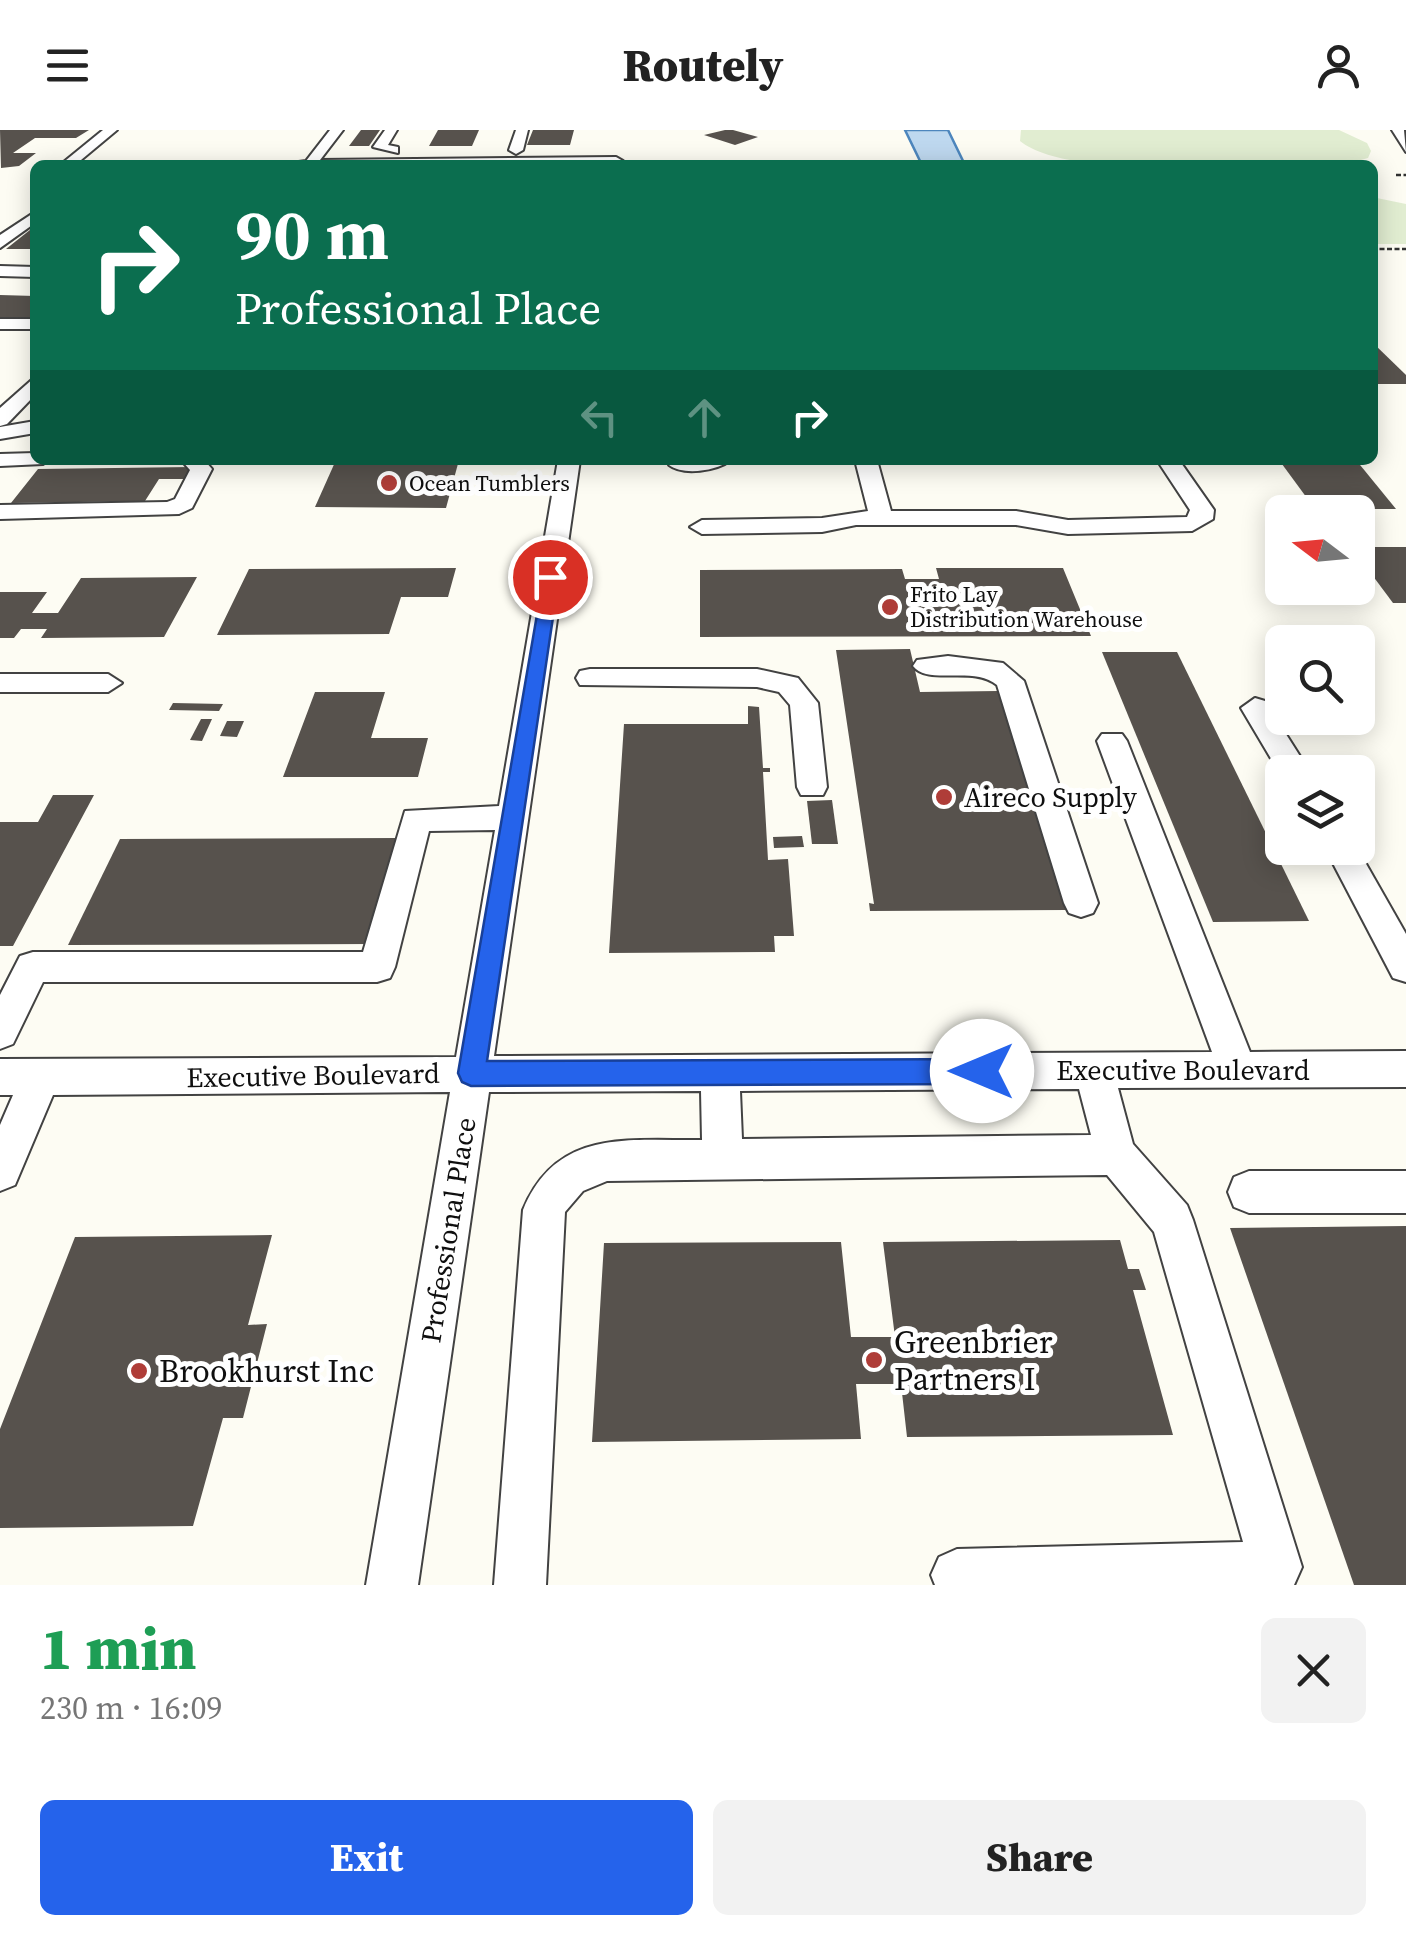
<!DOCTYPE html>
<html lang="en">
<head>
<meta charset="utf-8">
<style>
  body { margin:0; font-family:"Source Serif 4",serif; background:#f2f2f2; color:#222; height:100vh; display:flex; flex-direction:column; font-size:38px; white-space:nowrap }
  * { box-sizing:border-box; margin:0 }
  p { font-size:32px; color:#767676 }
  .icon { flex:none; width:55px; height:55px; fill:none; stroke:currentColor; stroke-width:2; stroke-linecap:round; stroke-linejoin:round }
  .map { position:relative; height:1455px; overflow:hidden }
  .details { display:flex; flex-direction:column; background:#fff; flex:1 }
  .details>* { flex:none }
  .guide { position:absolute; left:30px; top:30px; width:1348px; height:305px; border-radius:15px; box-shadow:0 5px 25px #0003; background:#0b6e4f; color:#fff; overflow:hidden }
  .needle { width:65px; rotate:286deg }
  .controls { position:absolute; left:1265px; top:365px; display:grid; gap:20px }
  .controls a { display:grid; place-items:center; width:110px; height:110px; border-radius:15px; background:#fff; box-shadow:0 5px 25px #0003; font-size:50px }
  .pin { position:absolute; display:grid; place-items:center; width:85px; height:85px; color:#fff; margin:-42px; border:5px solid #fff; border-radius:50%; box-shadow:0 2px 10px #0007 }
  .me { position:absolute; width:110px; margin:-55px; rotate:270deg; stroke-linejoin:round; filter:drop-shadow(0 0 8px #0008) }
  .turn { display:flex; align-items:center; gap:35px; height:210px; padding:0 40px; font-size:45px }
  .turn .icon { width:130px; height:130px; stroke-width:2.5 }
  .turn b { display:block; font-size:70px; line-height:85px }
  .lanes { display:flex; align-items:center; height:95px; padding:0 40px; background:#0003; justify-content:center; gap:50px; direction:ltr }
  .lanes .off { opacity:.35 }
  .round { display:grid; place-items:center; flex:none; width:105px; height:105px; border-radius:15px; background:#f2f2f2 }
  .head { display:flex; align-items:center; justify-content:space-between; height:170px; padding:0 40px }
  h1 { font-size:60px; font-weight:800; line-height:75px; color:#1e9e55 }
  .action { display:flex; gap:20px; margin-top:auto; padding:20px 40px }
  .action a { flex:1; height:115px; border-radius:15px; background:#2563eb; color:#fff; font-size:40px; font-weight:800; line-height:115px; text-align:center }
  .action a+a { background:#f2f2f2; color:#222 }
  header { display:flex; justify-content:space-between; align-items:center; height:130px; padding:0 40px; background:#fff; font-size:45px; font-weight:800 }
  .map>svg:first-child { display:block }
  .pitch { fill:#e1edd1 }
  .water { fill:#bed8ef; stroke:#4d86bd; stroke-width:2.5 }
  .building { fill:#57524d }
  .lines { fill:none; stroke-linecap:round; stroke-linejoin:round }
  .minor-casing { stroke:#424242; stroke-width:4 }
  .path { stroke:#313131; stroke-width:2.5; stroke-dasharray:5 2.5; stroke-linecap:butt }
  .minor { fill:#fff; fill-rule:evenodd }
  .route { fill:#2563eb; stroke:#184099; stroke-width:2.5 }
  .poi-dot { fill:#af3d38; stroke:#fff; stroke-width:4 }
  .labels { text-anchor:middle; dominant-baseline:central; stroke-width:10; stroke-linejoin:round; paint-order:stroke }
  .far-poi-label { font-size:22px; fill:#0f0f0f; stroke:#fff; text-anchor:start }
  .poi-label { font-size:28px; fill:#0f0f0f; stroke:#fff; text-anchor:start }
  .street-label { font-size:28px; fill:#0f0f0f; stroke:#fff }
  .near-poi-label { font-size:32px; fill:#0f0f0f; stroke:#fff; text-anchor:start }
</style>
</head>
<body>
<header><svg class="icon" aria-label="menu" viewBox="0 0 24 24"><path d="M4 6h16M4 12h16M4 18h16"/></svg>Routely<svg class="icon" aria-label="person" viewBox="0 0 24 24"><circle cx="12" cy="8" r="4"/><path d="M4 21q1-7 8-7t8 7"/></svg></header>
<div class="map">
<svg width="1406" height="1455" viewBox="0 0 1406 1455">
  <rect width="100%" height="100%" fill="#fdfcf3"/>
  <g class="pitch">
    <path d="M1021,0h318l28,13 4,8 -3,7 -25,7c-70,0 -274,17 -323,-24z"/>
    <path d="M1372,67l34,7v40h-33z"/>
  </g>
  <path class="water" d="M905,0h43l17,35h-43z"/>
  <g class="building">
    <path d="M0,0h89l-13,8h-41l-22,15h23l-17,13 -18,2z"/>
    <path d="M361,0h19l-11,16h-20z"/>
    <path d="M438,0h41l-7,16h-43z"/>
    <path d="M533,0h41l-4,15h-43z"/>
    <path d="M725,0h8l25,7 -23,8 -31,-10z"/>
    <path d="M35,96v23h-29z"/>
    <path d="M0,165l35,1v22h-35z"/>
    <path d="M1372,212l34,33v9h-34z"/>
    <path d="M336,330h123l-13,48 -131,-1z"/>
    <path d="M1279,330h77l40,49h-81z"/>
    <path d="M192,337l-7,12h-26l-14,22 -134,2 27,-34z"/>
    <path d="M1358,417h48v56h-13l-35,-47z"/>
    <path d="M456,438l-8,29h-47l-12,37 -172,1 32,-66z"/>
    <path d="M936,438h127l28,68 -391,1v-67l202,-1 3,10h34z"/>
    <path d="M197,447l-33,60 -123,1 6,-9h-26l-7,9h-14v-46h47l-15,21h26l23,-35z"/>
    <path d="M1294,458h46l4,6h-46z"/>
    <path d="M910,519l10,43 78,-1 68,219 -196,1 -1,-8 5,1 -38,-254z"/>
    <path d="M1282,520v30l-17,-29z"/>
    <path d="M1102,522h75l132,269 -96,1z"/>
    <path d="M315,562h70l-14,46h57l-10,39h-135z"/>
    <path d="M173,573l50,1 -4,7 -50,-1z"/>
    <path d="M748,576l11,1 4,61h7v4h-7l5,88 20,-1 6,77h-20l1,16 -166,1 15,-229h124z"/>
    <path d="M201,589h11l-10,22 -12,-1z"/>
    <path d="M227,591h17l-7,16 -17,-1z"/>
    <path d="M53,665h41l-81,151h-13v-124h38z"/>
    <path d="M832,670l6,44h-26l-5,-43z"/>
    <path d="M802,706l2,11 -30,1 -1,-11z"/>
    <path d="M400,708l-27,106 -305,1 52,-106z"/>
    <path d="M1406,1096v359h-52l-124,-357z"/>
    <path d="M272,1105l-24,90 19,-1 -24,94h-20l-30,108 -193,2v-99l75,-192z"/>
    <path d="M1120,1110l8,29h11l7,21h-13l40,145 -266,2 -6,-53h-45l5,55 -269,3 12,-199 237,-1 10,95h44l-12,-95z"/>
  </g>
  <g class="lines">
    <g class="minor-casing">
      <g id="minor">
        <path d="M103,0h14l-42,35h-15z"/>
        <path d="M330,0h13l-23,30 296,-3 7,4 -7,4h-340l30,-4z"/>
        <path d="M385,0h12l-9,15 10,2v6l-25,-6z"/>
        <path d="M516,0h12l-5,20 -7,4 -7,-4z"/>
        <path d="M1392,0h12l2,22z"/>
        <path d="M35,82v11l-35,25v-13z"/>
        <path d="M0,136l35,1v10l-35,-1z"/>
        <rect x="0" y="189" width="35" height="10"/>
        <path d="M35,247v18l-28,29 -7,2v-18z"/>
        <path d="M35,291v12l-35,6v-12z"/>
        <path d="M35,323v7h10l-2,4 -43,2v-12z"/>
        <path d="M181,330h23l8,9 -20,39 -13,6 -179,5v-14l167,-3 8,-3 15,-29z"/>
        <path d="M558,330h22l-86,596 718,-4 -115,-311 5,-7h20l5,7 123,311 156,-1v36l-288,1 15,56 54,61 6,15 109,347 -8,18h-359l-4,-10 8,-18 18,-8 286,-7 -89,-310 -47,-57 -500,6 -24,10 -18,21 -19,373h-52l29,-375c34,-82 104,-69 179,-70l-1,-49 -212,1 -71,493h-52l84,-493 -397,3 -38,90 -15,6v-66l13,-30h-13v-36l456,-2 39,-227 -66,1 -34,136 -5,11 -13,4h-334l-30,62 -13,5v-54l20,-39 13,-4h330l42,-141 94,-5zM1079,959l12,46 -349,4 -2,-48z"/>
        <path d="M674,330h57c-14,11 -48,16 -62,5z"/>
        <path d="M855,330h22l14,51h125l52,9 119,-3 3,-7 -33,-50h22l35,50 -1,9 -21,12 -124,3 -52,-9h-160l-34,7 -120,2 -12,-7 12,-7 120,-2 46,-7z"/>
        <path d="M948,526l55,7 21,18 74,222 -5,10 -12,4 -12,-4 -5,-10 -67,-218c-24,-20 -69,1 -84,-19l4,-6z"/>
        <path d="M590,539h167l41,9 20,25 9,84 -4,8h-22l-4,-8 -7,-82 -11,-13 -22,-5 -177,-2 -4,-7 4,-7z"/>
        <path d="M0,544h108l14,9 -14,9h-108z"/>
        <path d="M1255,568l10,3 45,71h-28v5l-41,-69z"/>
        <path d="M1325,718h32l49,86v48l-13,-4z"/>
        <path d="M1249,1041h157v42h-157l-15,-6 -6,-15 6,-15z"/>
      </g>
    </g>
    <g class="path">
      <path d="M1396,45h10"/>
      <path d="M1372,119h34"/>
    </g>
    <use href="#minor" class="minor"/>
  </g>
  <path class="route" d="M544,444l15,3 -72,484 495,-2 9,3 4,9 -4,9 -9,4 -511,2 -9,-4 -4,-9z"/>
  <g class="poi-dot">
    <circle cx="389" cy="353" r="10"/>
    <circle cx="890" cy="477" r="10"/>
    <circle cx="944" cy="667" r="10"/>
    <circle cx="874" cy="1230" r="10"/>
    <circle cx="139" cy="1241" r="10"/>
  </g>
  <g class="labels">
    <g class="far-poi-label">
      <text x="409" y="353">Ocean Tumblers</text>
      <text x="910" y="464">Frito Lay<tspan x="910" dy="25">Distribution Warehouse</tspan></text>
    </g>
    <g class="poi-label">
      <text x="964" y="667">Aireco Supply</text>
    </g>
    <g class="street-label">
      <text x="1183" y="940">Executive Boulevard</text>
      <text transform="translate(313 945) rotate(-1)">Executive Boulevard</text>
      <text transform="translate(448 1100) rotate(-81)">Professional Place</text>
    </g>
    <g class="near-poi-label">
      <text x="894" y="1212">Greenbrier<tspan x="894" dy="37">Partners I</tspan></text>
      <text x="159" y="1241">Brookhurst Inc</text>
    </g>
  </g>
</svg>
<div class="controls">
<a><svg class="needle" viewBox="-14 -14 28 28"><path d="M0-13l5 13h-10z" fill="#e53935"/><path d="M0 13l5-13h-10z" fill="#767676"/></svg></a>
<a><svg class="icon" aria-label="search" viewBox="0 0 24 24"><circle cx="10" cy="10" r="6"/><path d="M15 15l6 6"/></svg></a>
<a><svg class="icon" aria-label="layers" viewBox="0 0 24 24"><path d="M12 4l9 5-9 5-9-5zM3 14l9 5 9-5"/></svg></a>
</div>
<div class="pin" style="left:550px;top:447px;background:#d93025"><svg class="icon" aria-label="arrive" viewBox="0 0 24 24"><path d="M6 21V4h12l-3 4 3 4H6"/></svg></div>
<svg class="me" style="left:982px;top:941px" viewBox="-20 -20 40 40"><circle r="19" fill="#fff"/><path d="M0-13L10 11 0 6-10 11z" fill="#2563eb"/></svg>
<div class="guide">
<div class="turn"><svg class="icon" aria-label="right" viewBox="0 0 24 24"><path d="M7 20v-9h11M14 6l5 5-5 5"/></svg><div><b>90 m</b>Professional Place</div></div>
<div class="lanes"><svg class="icon off" aria-label="left" viewBox="0 0 24 24"><path d="M17 20v-9H6M10 6l-5 5 5 5"/></svg><svg class="icon off" aria-label="ahead" viewBox="0 0 24 24"><path d="M12 20V5M6 11l6-6 6 6"/></svg><svg class="icon" aria-label="right" viewBox="0 0 24 24"><path d="M7 20v-9h11M14 6l5 5-5 5"/></svg></div>
</div>
</div>
<section class="details">
<div class="head"><div><h1>1 min</h1><p>230 m · 16:09</p></div><a class="round"><svg class="icon" aria-label="close" viewBox="0 0 24 24"><path d="M6 6l12 12M18 6L6 18"/></svg></a></div>
<div class="action"><a>Exit</a><a>Share</a></div>
</section>
</body>
</html>
